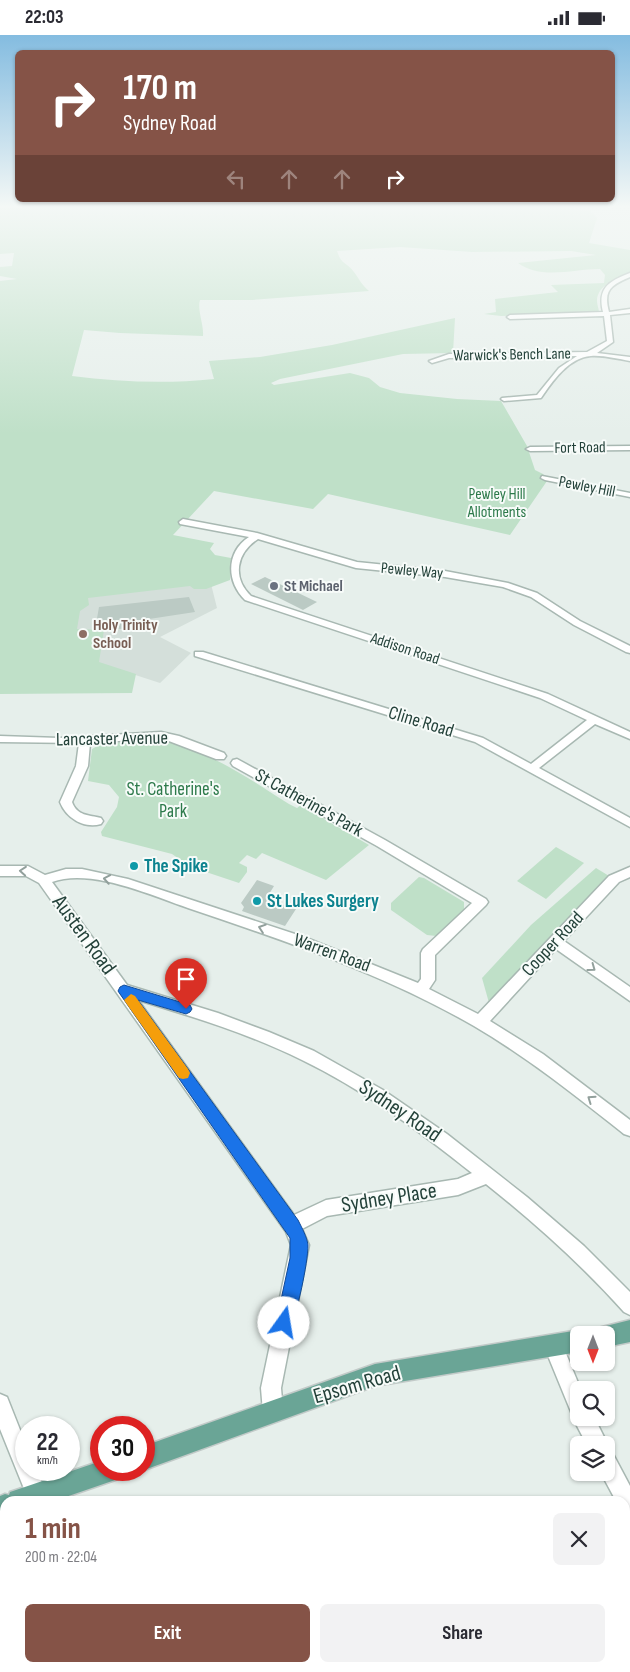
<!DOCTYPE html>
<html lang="en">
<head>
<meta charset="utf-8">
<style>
  body { margin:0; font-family:"Sofia Sans Condensed",sans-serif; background:#f2f2f3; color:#2b2b33; height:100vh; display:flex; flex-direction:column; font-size:19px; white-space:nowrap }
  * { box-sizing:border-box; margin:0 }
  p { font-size:16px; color:#7c7c81 }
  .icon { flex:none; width:28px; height:28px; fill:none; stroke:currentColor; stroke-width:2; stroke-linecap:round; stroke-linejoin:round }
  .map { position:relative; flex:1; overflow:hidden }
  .panel { position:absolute; left:0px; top:1461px; width:630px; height:176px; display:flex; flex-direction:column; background:#fff; border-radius:15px 15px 0 0; box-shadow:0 1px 4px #0004 }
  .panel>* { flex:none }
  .guide { position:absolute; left:15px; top:15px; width:600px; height:152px; border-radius:8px; box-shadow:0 1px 4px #0004; background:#855347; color:#fff; overflow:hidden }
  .needle { width:32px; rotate:180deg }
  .fabs { position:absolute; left:570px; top:1291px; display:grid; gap:10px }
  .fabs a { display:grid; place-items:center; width:45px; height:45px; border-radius:8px; background:#fff; box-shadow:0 1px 4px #0004; font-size:25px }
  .speed { position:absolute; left:15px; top:1381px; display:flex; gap:10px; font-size:25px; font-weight:700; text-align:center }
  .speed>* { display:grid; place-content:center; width:65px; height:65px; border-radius:50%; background:#fff; box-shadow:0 1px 4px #0004; line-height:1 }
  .speed small { font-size:12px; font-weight:400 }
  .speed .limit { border:8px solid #d22; background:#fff; color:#111 }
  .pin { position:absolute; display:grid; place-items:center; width:42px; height:42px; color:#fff; margin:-51px -21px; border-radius:50% 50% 50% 0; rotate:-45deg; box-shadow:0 0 5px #0007 }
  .pin .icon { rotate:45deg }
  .me { position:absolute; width:55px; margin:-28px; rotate:13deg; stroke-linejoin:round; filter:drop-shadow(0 0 4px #0008) }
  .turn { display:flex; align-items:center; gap:18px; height:105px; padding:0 25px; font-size:22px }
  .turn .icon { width:65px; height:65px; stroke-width:2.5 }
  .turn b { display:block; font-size:35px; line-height:42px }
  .lanes { display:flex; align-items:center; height:48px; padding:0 25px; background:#0003; justify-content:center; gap:25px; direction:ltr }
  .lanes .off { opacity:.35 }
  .round { display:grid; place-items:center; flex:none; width:52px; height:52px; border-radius:8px; background:#f2f2f3 }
  .summary { display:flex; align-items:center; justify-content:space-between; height:85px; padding:0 25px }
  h1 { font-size:30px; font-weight:700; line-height:38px; color:#855347 }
  .cta { display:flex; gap:10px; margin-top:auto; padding:10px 25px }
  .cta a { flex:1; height:58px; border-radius:8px; background:#855347; color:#fff; font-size:20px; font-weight:700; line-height:58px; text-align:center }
  .cta a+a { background:#f2f2f3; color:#2b2b33 }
  .status { display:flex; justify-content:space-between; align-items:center; height:35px; padding:0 25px; background:#fff; direction:ltr }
  .status svg { height:14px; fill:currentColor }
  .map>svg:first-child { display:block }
  .built { fill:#d4dfda }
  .green { fill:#bfe0c8 }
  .building { fill:#bbcac4 }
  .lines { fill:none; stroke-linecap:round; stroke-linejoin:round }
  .street-casing { stroke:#a8b8b2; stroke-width:3 }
  .primary-casing { stroke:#c2cac8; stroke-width:3 }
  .street { fill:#fff; fill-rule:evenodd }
  .primary { fill:#6aa596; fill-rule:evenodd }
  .oneway { stroke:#92a09c }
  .route { fill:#1a73e8; stroke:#114b97 }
  .slow { fill:#f59e0b }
  .worship-dot { fill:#6b7280; stroke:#f7fbf9; stroke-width:2 }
  .education-dot { fill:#8d6e63; stroke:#f7fbf9; stroke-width:2 }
  .culture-dot { fill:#0f9aa8; stroke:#f7fbf9; stroke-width:2 }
  .labels { text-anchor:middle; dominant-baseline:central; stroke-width:4; stroke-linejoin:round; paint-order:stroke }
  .far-street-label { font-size:16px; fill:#24423a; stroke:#f7fbf9 }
  .far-park-label { font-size:16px; fill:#2d7a4b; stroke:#f7fbf9 }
  .far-worship-label { font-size:16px; font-weight:bold; fill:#5b616d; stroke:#f7fbf9; text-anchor:start }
  .far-education-label { font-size:16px; font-weight:bold; fill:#785e54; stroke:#f7fbf9; text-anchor:start }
  .street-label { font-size:19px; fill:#24423a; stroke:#f7fbf9 }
  .park-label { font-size:19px; fill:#2d7a4b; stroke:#f7fbf9 }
  .culture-label { font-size:19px; font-weight:bold; fill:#0d838f; stroke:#f7fbf9; text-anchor:start }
  .near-street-label { font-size:22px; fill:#24423a; stroke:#f7fbf9 }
</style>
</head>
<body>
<div class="status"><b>22:03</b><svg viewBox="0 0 49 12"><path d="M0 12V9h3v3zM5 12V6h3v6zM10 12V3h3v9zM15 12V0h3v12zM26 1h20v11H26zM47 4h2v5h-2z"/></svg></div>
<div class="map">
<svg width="630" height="1637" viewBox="0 0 630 1637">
  <rect width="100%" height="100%" fill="#e6efeb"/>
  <path class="built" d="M210,545l7,28 -57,29 31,16 -31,30 -160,-52 79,-33z"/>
  <g class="green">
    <path d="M0,170h531l59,6 7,7 -8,25 41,7v24c-13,4 -33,11 -33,27 0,4 2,8 2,12l-98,3 -17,-2 12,-2 -1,-13 63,-7 -7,-7 53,-2 1,-8 -5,-6c-27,0 -59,11 -82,-6l78,-8 -25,-4 -99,1 -72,-5 -63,4c5,15 10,11 17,21 5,7 8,13 15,19l-117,9h-52c-3,10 4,25 3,36l-83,-3 -36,-3 -12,46c48,6 94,8 142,3l-5,-18 51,-4 72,-12 123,-27 -2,35 -50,1 -123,25 -9,4 3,2 76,-12 19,5 11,9 20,6 57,6 44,2 26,45 8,24 8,4 7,8 -3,-1 -37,54 -182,-41 -15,15 -99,-18 -41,44 41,8 -4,6 5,6 16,3 -1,22 -24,9h-12l-4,-3 -102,12 1,7 -9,6 -3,18 27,1 -5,32 37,12 -4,19 -132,1v-413l17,-2 -17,-3v-9l12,-1 2,-13 -14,1z"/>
    <path d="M152,705c47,3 97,39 137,64l8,4 4,-3 21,10 2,4 45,26 -43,35 -64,-27 -6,6 -9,-4 -8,8 8,4v5l-8,11 -48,-16 -19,-13 -70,-18 -1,-4 16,-25 2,-10 -10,-12 -21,-4 4,-32 9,-5z"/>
    <path d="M556,812l28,16 -38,36 -29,-18z"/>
    <path d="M596,833l18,11 -123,131 -9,-32 49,-53z"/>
    <path d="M419,842l5,1 40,24v8l-28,26 -9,-1 -36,-25v-7z"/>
  </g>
  <g class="building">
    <path d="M265,542l52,25 -14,8 -52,-26z"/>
    <path d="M189,562l6,15 -59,9 3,7 -44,2 4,-23z"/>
    <path d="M257,845l17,6 -8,13 30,10 -11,17 -43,-15 2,-4 -3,-4z"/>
  </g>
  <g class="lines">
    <g class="street-casing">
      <g id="street">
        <path d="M630,238v4c-19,8 -27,13 -21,35l21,-3v4l-20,2 3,27 -16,11 33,4v4c-12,-2 -27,-6 -39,-5 -22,1 -39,26 -50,42l-37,3 -3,-2 1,-1 35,-3 22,-27 18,-12 -128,2 -17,5 -3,-2 20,-7 138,-2 20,-11 -3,-25 -94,3 -3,-2 3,-2 93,-3c-6,-24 6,-31 27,-39z"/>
        <path d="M630,411v4l-100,1 -4,-2 4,-2z"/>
        <path d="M542,441l88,17v4l-85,-17 -4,-2z"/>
        <path d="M183,484l74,14 100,29 88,9 63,12 29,10 43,28 50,25v7l-4,-1 -52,-27 -43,-28 -28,-10 -58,-10 -89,-9 -98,-29c-22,14 -26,39 -7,57l297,98 82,38v7l-35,-15 -56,44 91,50v9l-155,-85 -280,-86v-4h8l280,86 48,26 56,-44 -47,-22 -295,-98c-19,-19 -19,-48 4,-63l-69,-13 -1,-2z"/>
        <path d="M161,697l18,4 45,17 2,3 -2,3h-8l-55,-21 -71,5 -2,23 -16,36c5,14 17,13 29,16l2,3 -2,3c-17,5 -35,-6 -41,-22l16,-36 3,-23 -79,-1v-6l59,2z"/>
        <path d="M237,724l148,81 101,59 2,3 -2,3 -51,50v25l-6,9 49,25 131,-138 21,-9v10l-11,5 -55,59 66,46v14l-74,-52 -66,72 53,33 87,66v16l-6,-2c-48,-38 -97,-77 -150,-108 -90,-52 -188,-85 -286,-118 -38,-13 -97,-40 -136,-26l75,103 91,28 51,19 45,19 69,39 64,44 80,63 57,49 46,46v23l-6,-3c-42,-47 -89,-89 -138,-128l-28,11 -131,21 -25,13 7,16 -28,143 2,24 -3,7 -7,3 -7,-3 -3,-7 -2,-24 30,-143 -5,-13 -247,-349 -13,-7h-26v-10h28l17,9 21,-6h16l46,10 176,58 114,46 3,-4v-26l2,-4 49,-46 -95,-57 -144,-80 -2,-3 2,-3zM138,965c56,17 112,34 164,60 62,30 117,71 170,113l-14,6 -132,21 -32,15z"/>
        <path d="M553,1302l7,2 21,51h-2v27h15l14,28 -2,4v-4h-19l-11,-21 -32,-78 2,-7z"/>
        <path d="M0,1359l7,3 19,48v25h11l10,26 -2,5h-16l-29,-72z"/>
        <path d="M606,1416l7,3 17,32v31l-5,-2v-14h-9l-15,-28h5z"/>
        <path d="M630,1595v23l-5,2v-23z"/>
        <path d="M63,1632h23l1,5h-22z"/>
        <path d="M565,1632h29l-2,5h-28z"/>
      </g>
    </g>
    <g class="primary-casing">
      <g id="primary">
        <path d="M630,1285v22l-24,5v-12h-11l3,-7z"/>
        <path d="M579,1295l9,5h-9v17l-204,34 -231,84v-24l231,-82z"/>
        <path d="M101,1426v9h20l-3,9 -64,22h-49v17l-5,2v-24l5,-2 4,1 1,-3 9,-3z"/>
      </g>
    </g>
    <use href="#street" class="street"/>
    <use href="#primary" class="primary"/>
  </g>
  <defs><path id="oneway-chevron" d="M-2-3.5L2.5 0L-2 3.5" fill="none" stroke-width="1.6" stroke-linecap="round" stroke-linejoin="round" transform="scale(1.25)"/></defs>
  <g class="oneway">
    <use href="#oneway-chevron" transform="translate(23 836) rotate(-175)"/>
    <use href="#oneway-chevron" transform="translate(107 844) rotate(-170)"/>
    <use href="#oneway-chevron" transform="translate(262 893) rotate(-161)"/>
    <use href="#oneway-chevron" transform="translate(592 933) rotate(36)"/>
    <use href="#oneway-chevron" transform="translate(591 1064) rotate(-145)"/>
  </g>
  <linearGradient id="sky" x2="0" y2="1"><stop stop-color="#84bce0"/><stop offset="0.43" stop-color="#f4f8f6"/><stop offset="1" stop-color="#f4f8f6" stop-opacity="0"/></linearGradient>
  <rect width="630" height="399" fill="url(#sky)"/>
  <path class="route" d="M124,950l66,20 2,4 -2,3 -4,2 -48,-14 160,220c4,8 9,17 10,25 0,18 -11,68 -18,84l-6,2 -6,-2 -2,-6 14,-65v-20l-170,-244 -2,-3 2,-4z"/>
  <path class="slow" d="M131,959l4,2 53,73 2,4 -2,5 -5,1 -4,-1 -53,-75 -2,-3z"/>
  <circle class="worship-dot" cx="274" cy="551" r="5"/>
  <circle class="education-dot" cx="83" cy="599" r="5"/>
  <g class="culture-dot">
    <circle cx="134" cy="831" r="5"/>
    <circle cx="257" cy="866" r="5"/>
  </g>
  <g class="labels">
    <g class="far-street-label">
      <text transform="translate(512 320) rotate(-1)">Warwick's Bench Lane</text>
      <text transform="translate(580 413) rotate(-1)">Fort Road</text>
      <text transform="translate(587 452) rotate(11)">Pewley Hill</text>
      <text transform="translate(412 536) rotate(5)">Pewley Way</text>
      <text transform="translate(405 614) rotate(18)">Addison Road</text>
    </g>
    <g class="far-park-label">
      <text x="497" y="459">Pewley Hill<tspan x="497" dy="18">Allotments</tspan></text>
    </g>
    <g class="far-worship-label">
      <text x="284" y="551">St Michael</text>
    </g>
    <g class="far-education-label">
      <text x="93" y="590">Holy Trinity<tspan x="93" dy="18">School</tspan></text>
    </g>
    <g class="street-label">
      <text transform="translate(421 687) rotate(17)">Cline Road</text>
      <text transform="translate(112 704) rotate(-1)">Lancaster Avenue</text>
      <text transform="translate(309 768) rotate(29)">St Catherine's Park</text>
      <text transform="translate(553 909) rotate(-47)">Cooper Road</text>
      <text transform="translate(332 918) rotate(20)">Warren Road</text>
    </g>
    <g class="park-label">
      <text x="173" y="754">St. Catherine's<tspan x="173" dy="22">Park</tspan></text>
    </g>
    <g class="culture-label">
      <text x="144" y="831">The Spike</text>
      <text x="267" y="866">St Lukes Surgery</text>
    </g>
    <g class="near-street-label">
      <text transform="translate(84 900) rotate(54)">Austen Road</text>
      <text transform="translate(400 1076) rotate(34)">Sydney Road</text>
      <text transform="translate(389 1163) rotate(-9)">Sydney Place</text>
      <text transform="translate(357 1350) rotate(-16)">Epsom Road</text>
    </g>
  </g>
</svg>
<div class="fabs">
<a><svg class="needle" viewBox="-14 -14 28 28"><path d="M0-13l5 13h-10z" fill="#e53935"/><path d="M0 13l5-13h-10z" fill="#7c7c81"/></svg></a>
<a><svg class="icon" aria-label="search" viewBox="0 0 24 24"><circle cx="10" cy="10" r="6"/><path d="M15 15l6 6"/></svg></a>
<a><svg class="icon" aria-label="layers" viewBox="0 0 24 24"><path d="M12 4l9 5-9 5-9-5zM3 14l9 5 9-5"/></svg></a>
</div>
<div class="speed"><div>22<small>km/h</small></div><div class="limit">30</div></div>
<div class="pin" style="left:186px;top:974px;background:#d93025"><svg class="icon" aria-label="arrive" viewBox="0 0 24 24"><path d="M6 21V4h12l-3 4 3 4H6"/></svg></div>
<svg class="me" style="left:284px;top:1288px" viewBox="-20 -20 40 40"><circle r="19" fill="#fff"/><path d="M0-13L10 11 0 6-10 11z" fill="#1a73e8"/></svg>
<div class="guide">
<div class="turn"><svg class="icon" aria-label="right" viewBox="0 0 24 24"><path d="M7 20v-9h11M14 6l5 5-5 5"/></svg><div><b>170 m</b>Sydney Road</div></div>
<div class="lanes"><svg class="icon off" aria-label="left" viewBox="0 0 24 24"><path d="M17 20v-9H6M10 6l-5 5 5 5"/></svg><svg class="icon off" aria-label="ahead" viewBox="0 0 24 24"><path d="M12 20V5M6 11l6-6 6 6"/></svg><svg class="icon off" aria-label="ahead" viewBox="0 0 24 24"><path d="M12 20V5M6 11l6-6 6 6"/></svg><svg class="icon" aria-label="right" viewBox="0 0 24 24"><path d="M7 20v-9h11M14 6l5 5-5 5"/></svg></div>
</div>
<section class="panel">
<div class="summary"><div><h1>1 min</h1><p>200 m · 22:04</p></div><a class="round"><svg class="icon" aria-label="close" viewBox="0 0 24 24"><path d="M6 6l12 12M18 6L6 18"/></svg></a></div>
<div class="cta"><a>Exit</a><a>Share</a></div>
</section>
</div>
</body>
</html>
